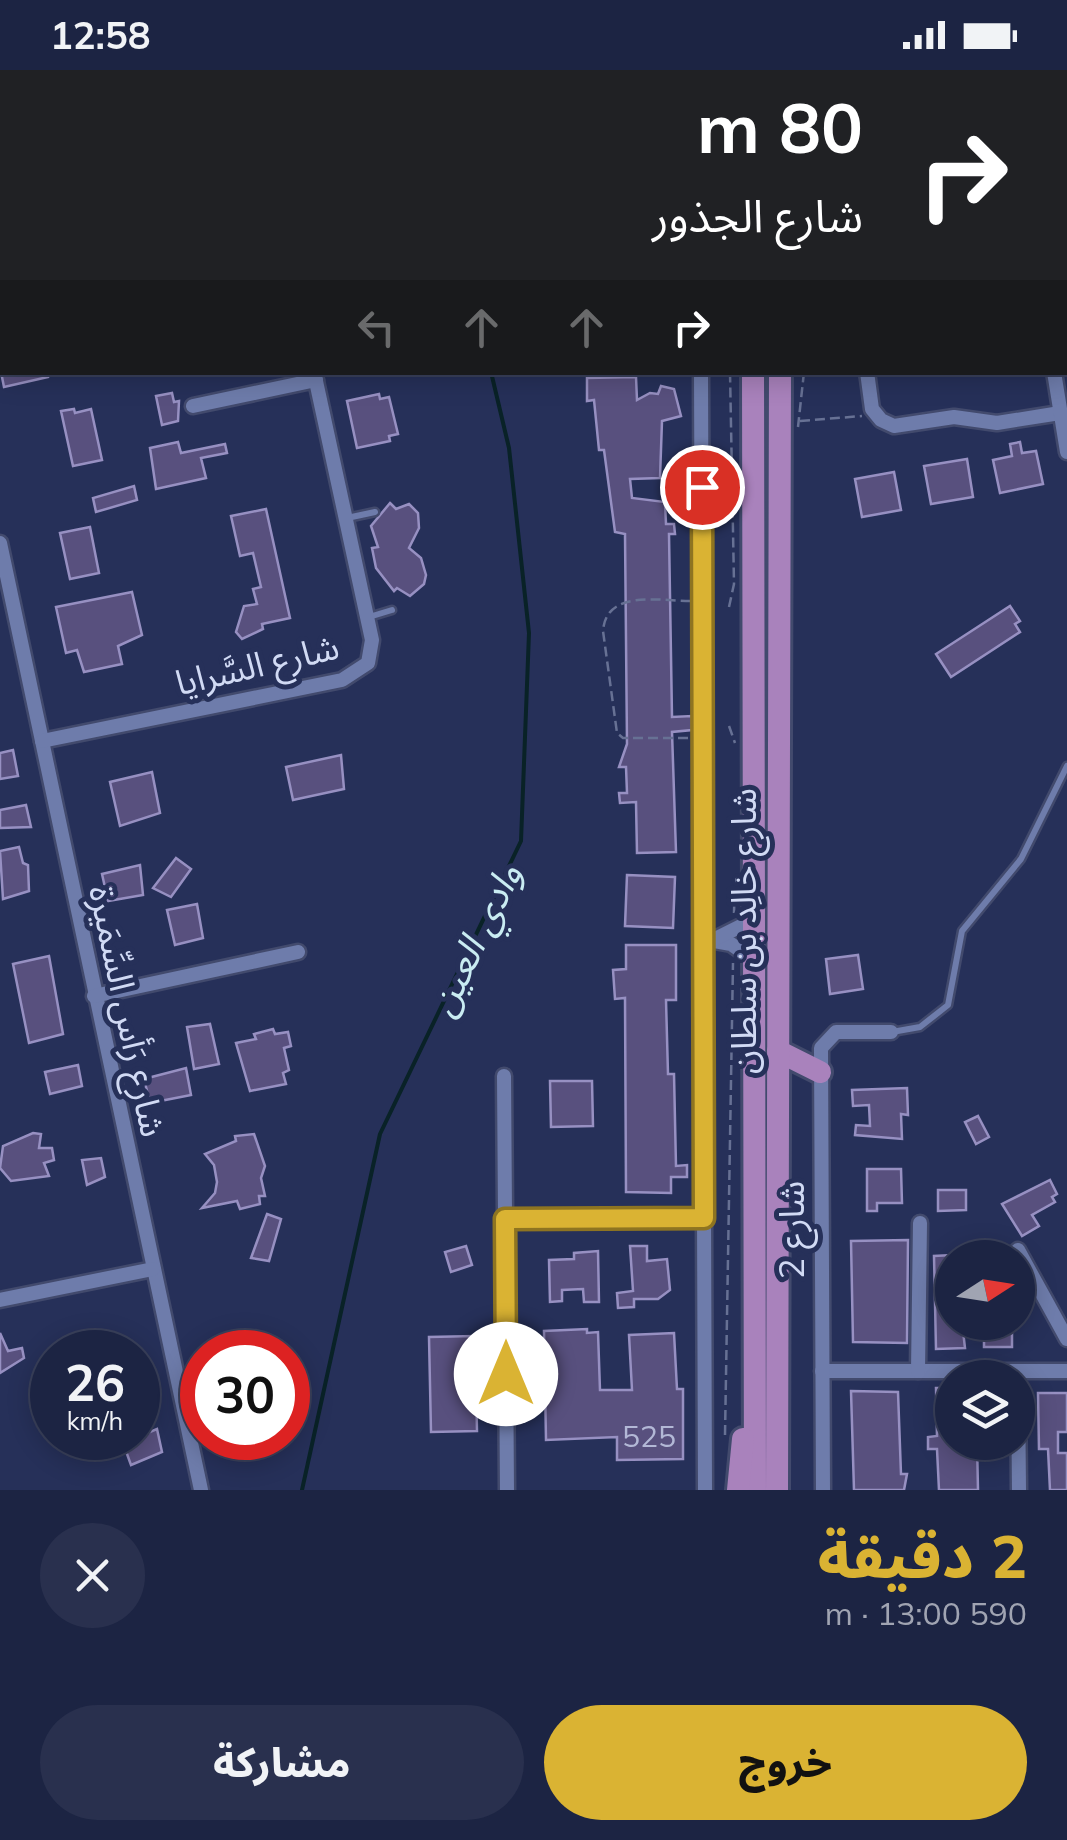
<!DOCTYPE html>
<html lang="ar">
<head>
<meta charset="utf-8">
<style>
  body { margin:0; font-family:Mulish,"Noto Sans Arabic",sans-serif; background:#29304e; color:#f1f3f6; direction:rtl; height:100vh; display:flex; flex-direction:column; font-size:38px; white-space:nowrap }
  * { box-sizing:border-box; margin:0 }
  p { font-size:32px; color:#a0a4b2 }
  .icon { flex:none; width:55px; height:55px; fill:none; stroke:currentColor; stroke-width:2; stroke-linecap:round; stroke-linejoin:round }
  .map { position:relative; height:1420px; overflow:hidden; direction:ltr }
  .details { display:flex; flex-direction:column; background:#1c2443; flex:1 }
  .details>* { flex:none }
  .guide { position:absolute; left:0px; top:0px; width:1068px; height:305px; box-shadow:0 5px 25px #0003,0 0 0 2px #3a415c; direction:rtl; background:#202124; color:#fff; overflow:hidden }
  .needle { width:65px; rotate:78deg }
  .fabs { position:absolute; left:935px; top:1170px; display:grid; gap:20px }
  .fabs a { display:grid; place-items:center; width:100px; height:100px; border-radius:50%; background:#1c2443; box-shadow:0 5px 25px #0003,0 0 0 2px #3a415c; font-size:50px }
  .speed { position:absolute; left:30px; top:1260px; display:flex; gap:20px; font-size:50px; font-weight:700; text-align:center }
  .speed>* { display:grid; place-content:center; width:130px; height:130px; border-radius:50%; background:#1c2443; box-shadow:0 5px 25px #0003,0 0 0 2px #3a415c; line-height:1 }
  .speed small { font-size:25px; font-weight:400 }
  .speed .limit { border:15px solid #d22; background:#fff; color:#111 }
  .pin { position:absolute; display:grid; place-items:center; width:85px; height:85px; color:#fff; margin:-42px; border:5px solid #fff; border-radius:50%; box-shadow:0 2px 10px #0007 }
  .me { position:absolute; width:110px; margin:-55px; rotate:0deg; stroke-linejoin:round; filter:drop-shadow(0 0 8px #0008) }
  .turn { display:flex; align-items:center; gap:35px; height:210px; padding:0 40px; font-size:45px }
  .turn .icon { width:130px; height:130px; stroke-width:2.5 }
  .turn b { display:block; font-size:70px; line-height:85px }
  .lanes { display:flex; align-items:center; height:95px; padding:0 40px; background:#0003; justify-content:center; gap:50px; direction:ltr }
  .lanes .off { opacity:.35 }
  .round { display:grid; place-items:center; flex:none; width:105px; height:105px; border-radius:52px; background:#29304e }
  .headline { display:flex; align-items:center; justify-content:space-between; height:170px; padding:0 40px }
  h1 { font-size:60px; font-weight:800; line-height:75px; color:#dab333 }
  .action { display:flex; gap:20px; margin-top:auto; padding:20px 40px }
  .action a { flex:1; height:115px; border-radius:60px; background:#dab333; color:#111; font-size:40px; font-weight:800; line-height:115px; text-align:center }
  .action a+a { background:#29304e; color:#f1f3f6 }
  .status { display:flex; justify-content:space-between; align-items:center; height:70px; padding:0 50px; background:#1c2443; direction:ltr }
  .status svg { height:28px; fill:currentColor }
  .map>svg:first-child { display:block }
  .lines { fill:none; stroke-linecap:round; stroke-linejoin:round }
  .stream { stroke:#092227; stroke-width:4 }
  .building { fill:#58507e; stroke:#9790c2; stroke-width:2.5 }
  .service-casing { stroke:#424a6d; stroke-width:11 }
  .minor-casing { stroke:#424a6d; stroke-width:19 }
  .primary-casing { stroke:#424a6d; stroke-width:28 }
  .path { stroke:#677194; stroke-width:2.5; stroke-dasharray:10 5; stroke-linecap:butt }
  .service { stroke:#6e7cab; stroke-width:6 }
  .minor { stroke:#6e7cab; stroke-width:14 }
  .primary { stroke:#a982bc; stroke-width:22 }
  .route-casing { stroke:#8e7421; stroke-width:25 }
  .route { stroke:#dab333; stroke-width:18 }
  .labels { text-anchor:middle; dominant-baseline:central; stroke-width:10; stroke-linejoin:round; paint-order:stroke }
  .number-label { font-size:30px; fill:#b3b8d6 }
  .street-label { font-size:35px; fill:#d1daf4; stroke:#263059 }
  .water-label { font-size:38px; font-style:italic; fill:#c9ecf2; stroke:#263059 }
</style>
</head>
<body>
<div class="status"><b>12:58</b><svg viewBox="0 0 49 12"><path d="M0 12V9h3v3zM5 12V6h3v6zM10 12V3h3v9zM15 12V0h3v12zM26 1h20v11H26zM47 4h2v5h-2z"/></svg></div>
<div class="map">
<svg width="1067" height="1420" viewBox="0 0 1067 1420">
  <rect width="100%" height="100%" fill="#263059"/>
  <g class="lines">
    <g class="stream">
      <path d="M451,0v2"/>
      <path d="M744,0l1,2"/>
      <path d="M791,2l2,-2"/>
      <path d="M302,1420l78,-356 141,-293 8,-208 -20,-185 -18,-76"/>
    </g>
  </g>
  <g class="building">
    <path d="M1,302h47v5l-44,10z"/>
    <path d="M636,307l1,23 13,-7 8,1 3,-8 13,3 7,27 -19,5 -2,57 -30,1 2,19 33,4 1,22h8l1,10h-6l3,183 20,-1v14l-20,2 4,120 -39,1 -1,-51 -16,1 -1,-10h8l-1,-26h-7l8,-23 -2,-210 -10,-2 -11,-82h-5l-5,-50 -7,1v-23z"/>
    <path d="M172,323l2,9 5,-1 -1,20 -16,4 -6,-29z"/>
    <path d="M379,324l1,5 9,-2 9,37 -9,2 1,5 -33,7 -10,-47z"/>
    <path d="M74,339l1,4 16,-4 11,51 -29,6 -12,-55z"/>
    <path d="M178,372l3,11 44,-9 2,9 -26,5 5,20 -50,11 -6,-41z"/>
    <path d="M1020,372l2,11 14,-2 7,33 -43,9 -7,-33 19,-4 -2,-12z"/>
    <path d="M967,389l6,38 -42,7 -7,-38z"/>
    <path d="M894,402l7,38 -39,7 -7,-38z"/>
    <path d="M134,416l3,14 -41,12 -3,-14z"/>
    <path d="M390,433l6,6 13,-5 9,9 1,15 -10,20 12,10 5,17 -2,9 -14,12 -13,-8 -3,3 -18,-23 -4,-20 6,-1 -7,-21z"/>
    <path d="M266,439l24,109 -28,6 1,5 -21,10 -6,-7 8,-26 13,-2 -4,-15 8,-2 -8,-34 -13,3 -9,-40z"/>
    <path d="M90,457l9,46 -29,6 -10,-46z"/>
    <path d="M132,522l10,43 -24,11 4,18 -38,8 -7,-22 -11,3 -10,-46z"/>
    <path d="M1010,536l10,15 -5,3 5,8 -69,45 -15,-23z"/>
    <path d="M13,680l5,26 -18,3v-26z"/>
    <path d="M341,685l3,34 -51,11 -7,-33z"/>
    <path d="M152,702l8,41 -40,13 -10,-44z"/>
    <path d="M26,735l5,22 -31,1v-18z"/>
    <path d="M19,777l4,16 5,2 1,26 -26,8 -3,-48z"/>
    <path d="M176,788l15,11 -20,28 -18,-9z"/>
    <path d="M140,795l3,30 -35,6 -6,-27z"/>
    <path d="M627,805l48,2 -2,51 -48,-2z"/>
    <path d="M197,834l6,34 -28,7 -8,-35z"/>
    <path d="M626,875h50v55h-10l2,74h6l2,92 11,-1v12h-16v16l-45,-1 -1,-194 -10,1 -2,-29 13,-1z"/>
    <path d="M858,885l5,34 -33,5 -4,-35z"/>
    <path d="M49,886l14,78 -34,9 -16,-79z"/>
    <path d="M210,954l9,40 -25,5 -7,-42z"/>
    <path d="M273,959l2,5 13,-2 3,14 -7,2 5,22 -6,3 3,11 -36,7 -14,-48 20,-4 -2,-5z"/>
    <path d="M78,995l4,21 -32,8 -5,-22z"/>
    <path d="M186,998l5,27 -41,8 -6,-24z"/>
    <path d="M550,1011h42l1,45 -42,1z"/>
    <path d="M907,1018l1,27 -7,-1 1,25 -47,-4 1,-10 14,1 -1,-21 -16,1 -1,-16z"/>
    <path d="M978,1046l11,21 -13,7 -11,-22z"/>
    <path d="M33,1063l8,1 -2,14h13l2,12 -10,3 5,13 -38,5 -11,-13 3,-22z"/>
    <path d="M254,1064l11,32 -4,12 4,18h-6l1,8 -20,5 -3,-8 -35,7 13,-15 2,-11 -3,-17 -9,-11 31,-13 -1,-5z"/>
    <path d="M101,1088l4,19 -18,8 -5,-25z"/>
    <path d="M867,1099h34l1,34h-25v8h-10z"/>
    <path d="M1050,1110l7,14 -5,3 3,5 -23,13 7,11 -17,10 -20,-32z"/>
    <path d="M938,1120h28v20l-28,1z"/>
    <path d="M267,1144l14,5 -12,42 -18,-3z"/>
    <path d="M908,1170l-1,103 -54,-1 -2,-101z"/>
    <path d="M466,1176l6,19 -21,7 -6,-20z"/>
    <path d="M630,1176h17v15l20,-2 3,31 -12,9h-24v8l-16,1 -1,-15 16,-2z"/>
    <path d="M598,1181l1,51h-15l-1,-13 -21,1v11l-12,1 -1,-42 25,-1v-6z"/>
    <path d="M952,1185v67h10l3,26 -29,1 -2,-93z"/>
    <rect x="984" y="1252" width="28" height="25"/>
    <path d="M587,1259v4l11,-1 2,58h32l-3,-55 45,-2 3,56h6v70l-66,1v-23l-71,3 -2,-109z"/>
    <path d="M0,1263l8,18 14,-3 2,10 -24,15z"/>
    <path d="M475,1266l2,95 -46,1 -2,-95z"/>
    <path d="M936,1318h16v54h25l1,48h-39l-2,-41h-9v-12l9,-1z"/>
    <path d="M851,1321l47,1 3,82h6l-3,16h-50z"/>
    <path d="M1038,1323h29v39h-9v21h9v37h-17l-2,-41h-9z"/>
    <path d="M157,1359l5,23 -31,13 -8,-22z"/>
  </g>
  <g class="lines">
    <g class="service-casing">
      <g id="service">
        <path d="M347,448l28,-6"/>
        <path d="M369,547l23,-7"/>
        <path d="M892,962l28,-5 28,-22 14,-74 59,-72 46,-93"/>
      </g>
    </g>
    <g class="minor-casing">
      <g id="minor">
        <path d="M235,0l2,2"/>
        <path d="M258,2l1,-2"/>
        <path d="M1065,53h2"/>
        <path d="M701,302l4,1118"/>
        <path d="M867,302l5,37 9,11 13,6 60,-9 43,6 63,-10"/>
        <path d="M1054,302l13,80"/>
        <path d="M193,336l123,-26"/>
        <path d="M0,473l201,947"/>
        <path d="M42,671l300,-61 26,-17 4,-23 -58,-268"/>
        <path d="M703,869l28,5 20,14"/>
        <path d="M715,869l36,-18"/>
        <path d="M94,926l204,-44"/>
        <path d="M504,1006l3,414"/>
        <path d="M505,1149h199"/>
        <path d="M1018,1180l49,89"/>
        <path d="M0,1230l153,-31"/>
        <path d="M822,1301h245"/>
        <path d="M918,1301l2,-148"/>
        <path d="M1018,1317l1,103"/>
        <path d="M823,1420l-2,-442 15,-16h55"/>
      </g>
    </g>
    <g class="primary-casing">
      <g id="primary">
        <path d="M653,0l3,2"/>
        <path d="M721,0v2"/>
        <path d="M886,2v-2"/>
        <path d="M1065,2h2"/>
        <path d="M753,302l2,1118"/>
        <path d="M778,981l42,21"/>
        <path d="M738,1420l5,-51"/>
        <path d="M777,1420l3,-1118"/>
      </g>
    </g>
    <g class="path">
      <path d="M516,0l1,2"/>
      <path d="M609,0l2,2"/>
      <path d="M564,2l1,-2"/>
      <path d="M800,351l62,-5"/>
      <path d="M798,357l6,-55"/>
      <path d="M729,537l5,-23 -4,-212"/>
      <path d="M729,656l6,17"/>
      <path d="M688,668h-65l-6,-5 -14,-102c3,-42 57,-30 87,-30"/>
      <path d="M734,843l1,-37"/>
      <path d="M725,1365l8,-472"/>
    </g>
    <use href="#service" class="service"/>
    <use href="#minor" class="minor"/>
    <use href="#primary" class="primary"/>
  </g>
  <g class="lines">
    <g class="route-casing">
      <path id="route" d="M506,1304l-1,-155 199,-1 -2,-731"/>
    </g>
    <use href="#route" class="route"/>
  </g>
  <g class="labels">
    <g class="number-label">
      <text x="649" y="1366">525</text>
    </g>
    <g class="street-label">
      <text transform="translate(257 594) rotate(-13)">شارع السَّرايا</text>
      <text transform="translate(743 861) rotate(-90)">شارع خالِد بن سلطان</text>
      <text transform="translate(128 941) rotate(78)">شارع رَأس السِّمَيرة</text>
      <text transform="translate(791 1160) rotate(-90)">شارع 2</text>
    </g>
    <g class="water-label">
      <text transform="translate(474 869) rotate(-64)">وادي العين</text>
    </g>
  </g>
</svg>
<div class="fabs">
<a><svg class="needle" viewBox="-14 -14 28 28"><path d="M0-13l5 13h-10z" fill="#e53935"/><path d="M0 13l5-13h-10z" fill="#a0a4b2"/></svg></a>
<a><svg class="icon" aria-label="layers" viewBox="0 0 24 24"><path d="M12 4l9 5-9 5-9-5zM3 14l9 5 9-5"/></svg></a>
</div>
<div class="speed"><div>26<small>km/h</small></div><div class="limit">30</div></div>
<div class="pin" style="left:702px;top:417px;background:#d93025"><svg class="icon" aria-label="arrive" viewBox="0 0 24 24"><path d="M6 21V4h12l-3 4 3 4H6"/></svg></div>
<svg class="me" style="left:506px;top:1304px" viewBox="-20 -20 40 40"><circle r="19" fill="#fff"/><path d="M0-13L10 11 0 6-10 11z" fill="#dab333"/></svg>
<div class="guide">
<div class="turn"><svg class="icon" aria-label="right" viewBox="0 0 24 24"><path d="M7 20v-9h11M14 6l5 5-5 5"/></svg><div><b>80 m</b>شارع الجذور</div></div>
<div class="lanes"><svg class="icon off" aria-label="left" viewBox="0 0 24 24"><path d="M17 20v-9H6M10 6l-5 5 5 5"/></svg><svg class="icon off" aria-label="ahead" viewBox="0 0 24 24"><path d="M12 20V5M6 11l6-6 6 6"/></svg><svg class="icon off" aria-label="ahead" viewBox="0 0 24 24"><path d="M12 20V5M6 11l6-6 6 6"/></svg><svg class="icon" aria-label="right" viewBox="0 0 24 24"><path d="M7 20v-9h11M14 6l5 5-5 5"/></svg></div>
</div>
</div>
<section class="details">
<div class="headline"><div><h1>2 دقيقة</h1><p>590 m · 13:00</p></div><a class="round"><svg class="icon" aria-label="close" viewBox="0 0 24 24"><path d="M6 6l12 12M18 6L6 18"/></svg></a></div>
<div class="action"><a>خروج</a><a>مشاركة</a></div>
</section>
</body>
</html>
